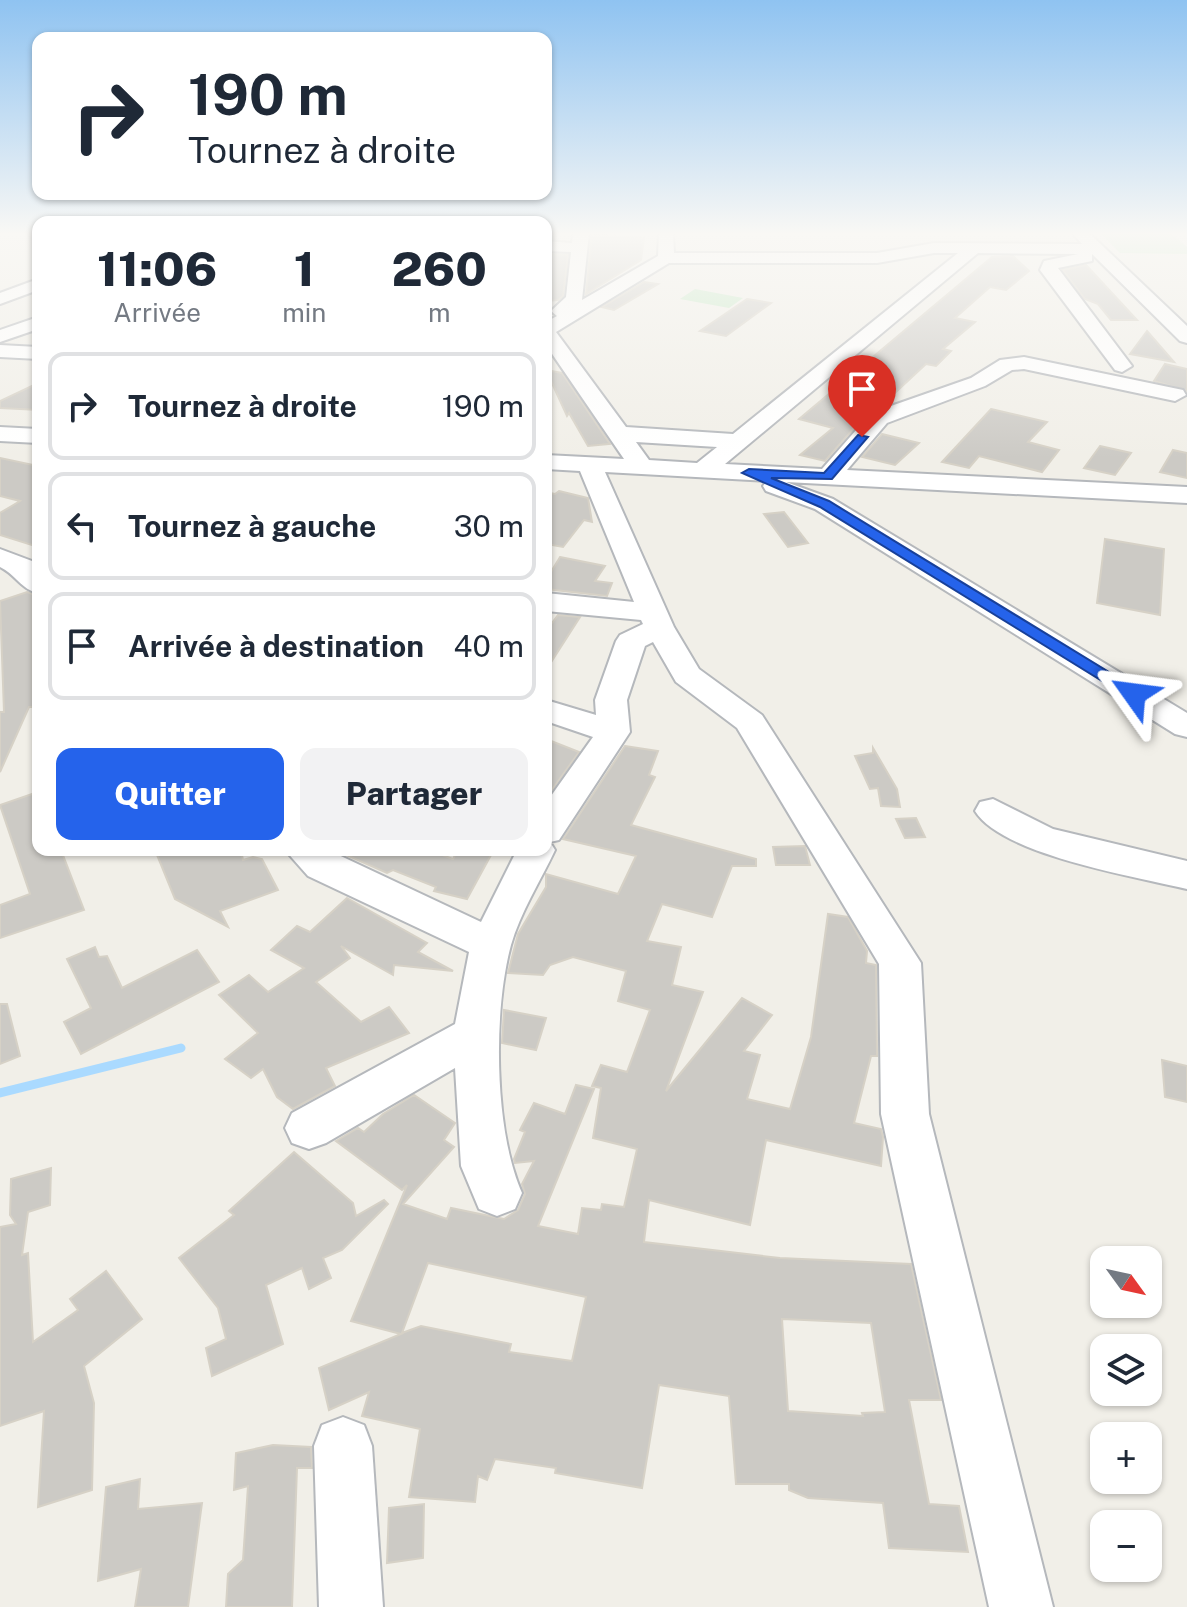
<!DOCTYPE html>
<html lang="fr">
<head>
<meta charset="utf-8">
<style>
  body { margin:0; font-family:"Public Sans",sans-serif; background:#f2f2f3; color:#1f2937; height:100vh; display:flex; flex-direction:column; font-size:30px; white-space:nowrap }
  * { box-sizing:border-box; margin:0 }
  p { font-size:26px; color:#747a83 }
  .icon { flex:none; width:44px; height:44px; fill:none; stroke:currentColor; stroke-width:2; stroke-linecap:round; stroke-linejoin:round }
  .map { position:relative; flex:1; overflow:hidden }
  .drawer { position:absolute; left:32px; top:216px; width:520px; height:640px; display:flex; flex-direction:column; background:#fff; border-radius:16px; box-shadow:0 2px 6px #0004 }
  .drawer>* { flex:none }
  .guide { position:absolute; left:32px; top:32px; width:520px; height:168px; border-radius:16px; box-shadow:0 2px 6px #0004; background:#fff; color:#1f2937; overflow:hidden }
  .needle { width:52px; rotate:123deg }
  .controls { position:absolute; left:1090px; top:1246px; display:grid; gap:16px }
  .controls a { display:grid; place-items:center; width:72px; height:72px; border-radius:16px; background:#fff; box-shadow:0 2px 6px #0004; font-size:40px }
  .pin { position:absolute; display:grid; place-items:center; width:68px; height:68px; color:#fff; margin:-82px -34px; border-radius:50% 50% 50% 0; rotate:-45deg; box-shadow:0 0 8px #0007 }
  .pin .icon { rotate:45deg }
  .me { position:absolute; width:88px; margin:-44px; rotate:301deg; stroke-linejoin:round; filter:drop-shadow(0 0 6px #0008) }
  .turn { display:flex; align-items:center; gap:28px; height:168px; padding:0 24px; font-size:36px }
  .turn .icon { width:104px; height:104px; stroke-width:2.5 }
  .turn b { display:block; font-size:56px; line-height:68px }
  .eta { display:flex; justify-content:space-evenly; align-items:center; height:136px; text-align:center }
  .eta b { font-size:48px; font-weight:800; line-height:56px }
  .primary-button { display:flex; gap:16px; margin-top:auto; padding:16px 24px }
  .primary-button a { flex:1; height:92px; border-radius:16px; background:#2563eb; color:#fff; font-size:32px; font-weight:800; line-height:92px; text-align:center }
  .primary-button a+a { background:#f2f2f3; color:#1f2937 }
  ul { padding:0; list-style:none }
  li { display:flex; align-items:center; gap:24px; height:108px; margin:0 16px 12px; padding:0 8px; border:4px solid #e0e1e3; border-radius:16px }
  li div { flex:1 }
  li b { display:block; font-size:30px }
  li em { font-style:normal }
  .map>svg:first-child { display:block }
  .green { fill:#c5e8c5 }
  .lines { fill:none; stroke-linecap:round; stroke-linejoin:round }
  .stream { stroke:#aadaff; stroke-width:9 }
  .building { fill:#cccac5; stroke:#d6d1c6; stroke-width:2; fill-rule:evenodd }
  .minor-casing { stroke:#b5b8bc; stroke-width:4 }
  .minor { fill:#fff; fill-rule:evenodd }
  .route { fill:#2563eb; stroke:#184099; stroke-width:2 }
</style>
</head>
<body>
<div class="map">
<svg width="1187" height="1607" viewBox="0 0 1187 1607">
  <rect width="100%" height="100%" fill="#f1efe8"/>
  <g class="green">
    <path d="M1100,233h71l16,14v7l-67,-1z"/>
    <path d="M695,289l48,9 -14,10 -49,-9z"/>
  </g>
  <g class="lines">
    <path class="stream" d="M0,1093l181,-45"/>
  </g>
  <g class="building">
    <path d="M592,234l52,4 -3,22 -55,34z"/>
    <path d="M546,254l22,1 -5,41 -5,4 -12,1z"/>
    <path d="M1013,256l16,15 -23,19 -16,-3 -35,31 20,4 -32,27 8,2 -15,15 -10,-2 -42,39 3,1 -18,7 -44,50 -25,-6 33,-27 -34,-9 193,-162z"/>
    <path d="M1086,265l38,41 13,14h-26l-13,-16 -13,-5 -22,-29z"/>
    <path d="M644,282l14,2 -44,26 -12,-3z"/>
    <path d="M747,299l24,4 -45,33 -26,-5z"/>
    <path d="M1147,331l27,31 -44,-8z"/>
    <path d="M1165,364l22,5v22l-33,-10z"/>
    <path d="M546,370l16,3 48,71 -22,2 -19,-33 -2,3z"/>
    <path d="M38,383v27l-38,-2v-7z"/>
    <path d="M991,409l56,13 -19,20 31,8 -17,22 -63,-16 -10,12 -27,-6z"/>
    <path d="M882,434l37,9 -24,22 -33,-8z"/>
    <path d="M1100,446l31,7 -16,22 -31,-7z"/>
    <path d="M1173,450l14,3v25l-27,-6z"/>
    <path d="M0,458l38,8v81l-38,-12v-22l20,-12 -20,-5z"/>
    <path d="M559,491l29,7 4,24 -8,-2 -21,27 -17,-3v-52l9,2z"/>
    <path d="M784,512l24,31 -20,4 -24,-33z"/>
    <path d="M1105,539l59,10 -4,66 -63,-12z"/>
    <path d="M560,557l45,9 -10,15 17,2 -5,13 -61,-7v-9z"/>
    <path d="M27,592l11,4v111h-9l-29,65v-60h4l-4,-111z"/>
    <path d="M558,615l22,2 -34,53v-39z"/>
    <path d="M546,739l33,13 -33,46z"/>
    <path d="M625,746l33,5 -9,24 6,2 -24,48 125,34v7h-24l-20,51 -50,-13 -15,37 34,6 -9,38 31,7 -37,99 76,-93 30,17 -28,36 16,4 -13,44 43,10 21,-72 17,-123 20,3 19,34 -1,12 10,2 1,91h-6l-17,67 27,6 2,8 -2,29 -115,-26 -16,85 -101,-25 -5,42 136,16 131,6 30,136h-32l20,104 30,2 9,46 -79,-4 -6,-45 -75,-5 -19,-8v-6h-53l-7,-88 -70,-11 -17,103 -87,-15 1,-5 -61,-9 -8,21 -9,-4 -3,26 -66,-5 11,-68 -58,-13 7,-24 -40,18 -10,-42 82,-34 -50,-13 56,-136 -5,5 -66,-49 22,-13 6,4 19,-18 31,-19 41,28 -11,17 10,7 -51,57 44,15 4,-11 53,11 14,-9 7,-16 -3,-10 12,-23 -19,2 -1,-4 11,-27 -5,-2 14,-27 31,11 11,-29 18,4 -56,137 40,8 4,-26 19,2 1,-6 22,3 13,-58 -44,-11 8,-50 -9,-2 9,-21 26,7 23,-62 -32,-9 8,-30 -53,-14 -23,8 -7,10 -35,-2 10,-39 28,-47v-13l72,20 18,-38 -73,-17zM428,1263l158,34 -14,64 -63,-9 2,-8 -90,-18 -19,7zM782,1319l89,4 14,89 -23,1 1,3 -75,-5z"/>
    <path d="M873,748l24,41 3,18 -19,-1 -3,-18 -8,1 -15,-33 18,-3z"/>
    <path d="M38,792v58h23l23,60 -84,28v-33l30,-11 -30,-89z"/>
    <path d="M916,818l9,19 -20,1 -9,-19z"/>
    <path d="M805,846l5,19h-34l-3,-18z"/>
    <path d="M155,850h86l2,10 10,-3 9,2 16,31 -58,21 8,16 -53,-28z"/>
    <path d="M335,850h94l24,9 5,-9 33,5 -24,44 -33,-8 2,-4 -43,-17 -6,3z"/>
    <path d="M347,898l80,45 -9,9 35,19 -59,-6 -1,10 -52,-29 9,12 -34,24 45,40 28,-15 20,26 -83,35 9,18 -42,23 -16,-12 -14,-28 -12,9 -26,-19 33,-26 -39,-38 30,-20 19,17 36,-24 -33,-18 26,-24 13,6z"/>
    <path d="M95,947l4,10 8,-1 15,32 75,-38 22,32 -138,72 -17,-32 27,-14 -24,-49z"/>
    <path d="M0,1004h7l13,52 -20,8z"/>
    <path d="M504,1010l42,8 -10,32 -34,-7z"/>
    <path d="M1162,1060l25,6v36l-22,-5z"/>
    <path d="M294,1152l59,51 3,13 28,-16 4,4 -46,46 -19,8 8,20 -22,11 -7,-21 -36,17 17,59 -71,32 -6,-28 20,-9 -8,-31 -39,-50 55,-43 -5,-4z"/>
    <path d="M51,1168l-1,37 -22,7 -6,43 6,-2 5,89 45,-32 -8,-11 36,-28 36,48 -58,47 10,37 -2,87 -54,17 6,-96 -44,15v-199l16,-3 -6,-9 1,-36z"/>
    <path d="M273,1445l38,2 1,21h-15l-5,139h-66l2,-33 15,-14 5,-74 -14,4 2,-37z"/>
    <path d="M140,1479l-2,30 64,-6 -14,104h-53l6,-38 -43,12 8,-94z"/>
    <path d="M424,1504l-1,54 -36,5 2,-55z"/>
  </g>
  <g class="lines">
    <g class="minor-casing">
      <g id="minor">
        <path d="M573,233h16l-7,67 76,-44 1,-23h14l1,20h203l57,-10 148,1 -10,-11h17l98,93v17l-7,-2 -88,-87v7l-34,7 74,98 -10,6 -7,-2 -75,-100 4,-9 34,-7 -100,-1 -253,211 97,5 49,-56 100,-35 29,-18 24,-3 159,33 3,5 -11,6 -151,-32 -12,1 -27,16 -98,37 -40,47 340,17v16l-401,-21 47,17 354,214v24l-12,-3 -360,-225 -49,-18 -3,-5 4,-5 -162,-9 69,155 25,42 63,46 159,248 8,151 124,493h-64l-108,-493 -2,-150 -142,-236 -61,-46 -23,-40 -8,4 -18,54 3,32 -71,108 -9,2 5,8c-14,30 -35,63 -44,95 -18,67 -17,185 11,248l-7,16 -18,7 -18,-7 -18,-43 -6,-98 -129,75 -17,6 -17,-6 -7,-15 7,-15 163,-89 14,-72 -161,-76 -23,-26h43l153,72 36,-72h29v-47l47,-66 -47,-16v-21l50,15 -1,-15 21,-59 4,-6 23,-11 -2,-4 -95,-9v-18l88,9 -54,-131 -34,-2v-14l78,4 -78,-114v-23l11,-6 -6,-5 15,-14 5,-45 -25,-1v-10l26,2zM934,253h24l-225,181 -107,-7 -70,-95 113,-69h208zM636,442l81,5 -20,16 -48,-3z"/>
        <path d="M38,279v11l-38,14v-11z"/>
        <path d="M38,317v12l-38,13v-12z"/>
        <path d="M0,345l38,2v12l-38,-2z"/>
        <path d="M0,427l38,2v14l-38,-2z"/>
        <path d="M0,549l32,12 6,7v25c-16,-3 -23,-19 -38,-26z"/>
        <path d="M993,799l60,30 134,32v28c-50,-12 -185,-34 -212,-78l5,-9z"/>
        <path d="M343,1417l21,8 8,21 11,161h-64l-5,-161 8,-21z"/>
      </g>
    </g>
    <use href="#minor" class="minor"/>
  </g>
  <linearGradient id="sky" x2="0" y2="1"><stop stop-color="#8fc3f1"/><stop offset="0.51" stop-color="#f9f8f5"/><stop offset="1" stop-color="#f9f8f5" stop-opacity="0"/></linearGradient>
  <rect width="1187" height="458" fill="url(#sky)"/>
  <path class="route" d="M858,435l10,2 -36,42 -61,-1 58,23 311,190v6h-12l-308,-190 -78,-34 7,-4 75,4z"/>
</svg>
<div class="controls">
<a><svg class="needle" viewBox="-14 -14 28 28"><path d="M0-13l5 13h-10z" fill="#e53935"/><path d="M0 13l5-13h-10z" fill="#747a83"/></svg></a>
<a><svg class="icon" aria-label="layers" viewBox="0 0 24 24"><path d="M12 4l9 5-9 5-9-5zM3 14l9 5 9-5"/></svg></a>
<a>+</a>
<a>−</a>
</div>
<div class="pin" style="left:862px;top:437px;background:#d93025"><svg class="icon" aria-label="arrive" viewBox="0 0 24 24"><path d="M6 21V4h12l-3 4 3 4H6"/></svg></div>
<svg class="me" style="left:1134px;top:694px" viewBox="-20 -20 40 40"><path d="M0-17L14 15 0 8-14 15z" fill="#2563eb" stroke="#fff" stroke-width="4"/></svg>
<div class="guide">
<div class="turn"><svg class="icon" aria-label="right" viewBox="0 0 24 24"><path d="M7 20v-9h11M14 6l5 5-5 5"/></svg><div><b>190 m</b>Tournez à droite</div></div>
</div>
<section class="drawer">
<div class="eta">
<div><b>11:06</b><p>Arrivée</p></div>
<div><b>1</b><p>min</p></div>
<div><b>260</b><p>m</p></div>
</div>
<ul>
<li><svg class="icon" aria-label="right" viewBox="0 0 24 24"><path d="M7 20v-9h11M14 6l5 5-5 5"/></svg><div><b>Tournez à droite</b></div><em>190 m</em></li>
<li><svg class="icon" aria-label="left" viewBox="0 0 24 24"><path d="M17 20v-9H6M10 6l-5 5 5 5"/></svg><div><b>Tournez à gauche</b></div><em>30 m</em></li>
<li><svg class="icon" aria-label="arrive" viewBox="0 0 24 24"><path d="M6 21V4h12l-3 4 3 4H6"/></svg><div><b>Arrivée à destination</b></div><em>40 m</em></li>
</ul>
<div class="primary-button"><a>Quitter</a><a>Partager</a></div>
</section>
</div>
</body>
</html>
